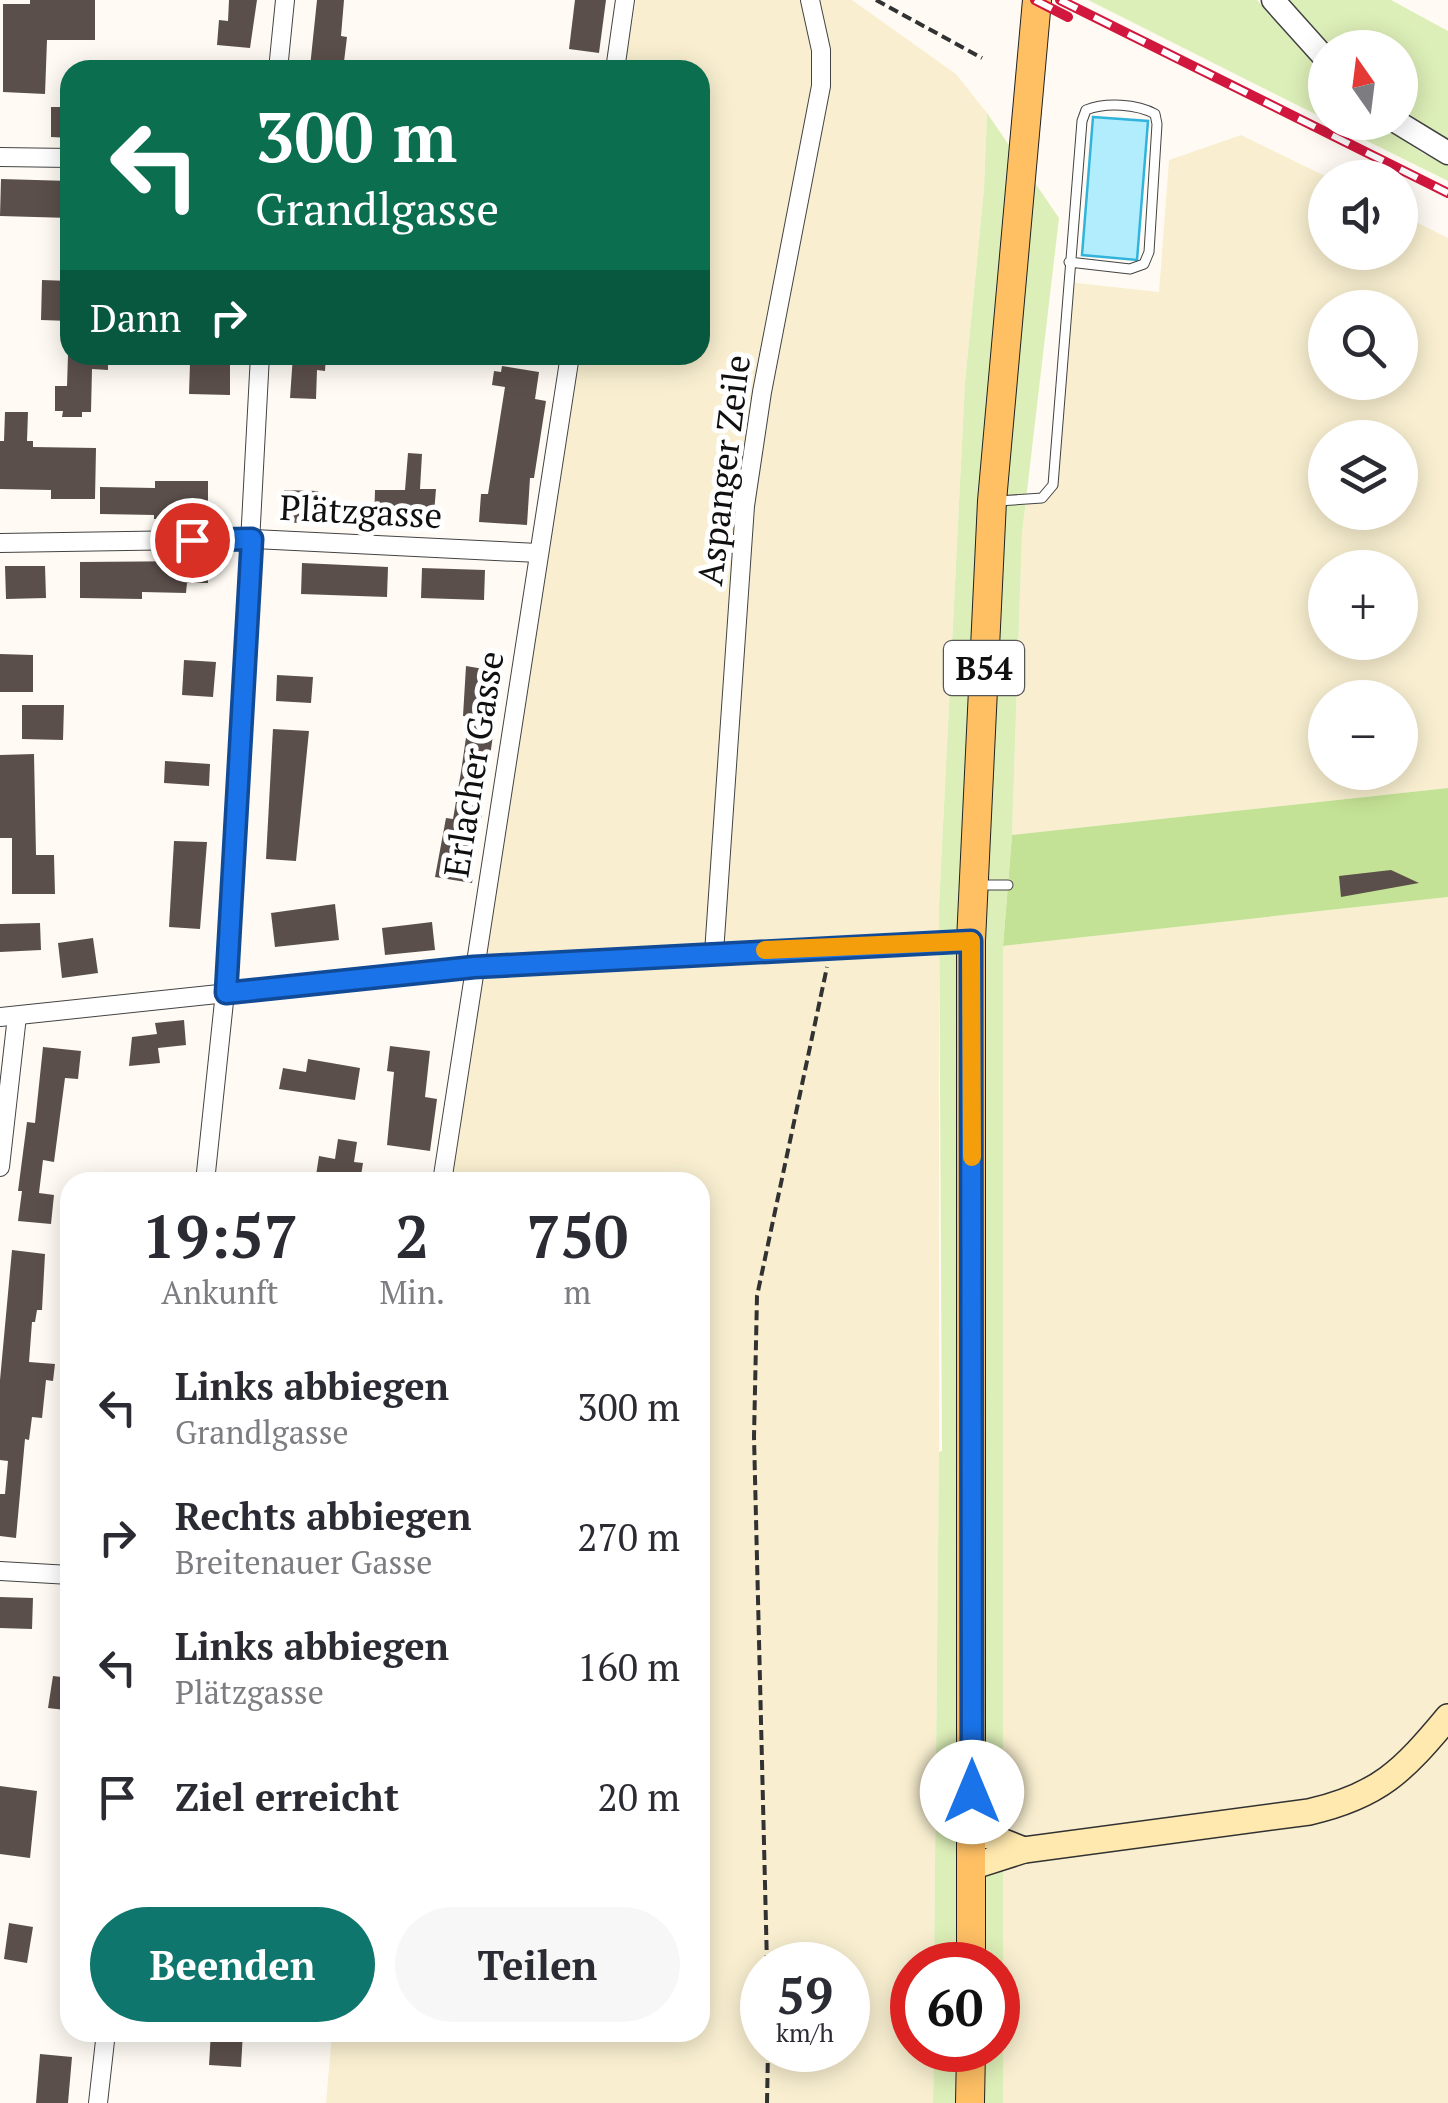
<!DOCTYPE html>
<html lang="de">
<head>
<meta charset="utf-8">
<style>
  body { margin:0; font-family:"PT Serif",serif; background:#f7f7f7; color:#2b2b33; height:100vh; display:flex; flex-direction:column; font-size:38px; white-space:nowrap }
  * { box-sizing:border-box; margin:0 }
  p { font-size:32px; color:#7c7c81 }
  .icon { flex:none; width:55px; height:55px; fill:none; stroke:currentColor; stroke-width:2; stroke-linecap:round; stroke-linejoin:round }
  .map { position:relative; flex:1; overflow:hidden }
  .sheet { position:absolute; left:60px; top:1172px; width:650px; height:870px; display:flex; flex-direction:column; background:#fff; border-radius:30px; box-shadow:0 5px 25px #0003 }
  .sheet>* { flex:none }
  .hud { position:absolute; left:60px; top:60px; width:650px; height:305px; border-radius:30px; box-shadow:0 5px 25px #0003; background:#0b6e4f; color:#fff; overflow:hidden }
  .needle { width:65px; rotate:346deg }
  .tools { position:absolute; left:1308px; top:30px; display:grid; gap:20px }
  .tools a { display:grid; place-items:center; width:110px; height:110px; border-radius:50%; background:#fff; box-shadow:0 5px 25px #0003; font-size:50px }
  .speed { position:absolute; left:740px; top:1942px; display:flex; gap:20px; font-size:50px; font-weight:700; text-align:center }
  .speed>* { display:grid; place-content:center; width:130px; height:130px; border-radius:50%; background:#fff; box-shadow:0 5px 25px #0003; line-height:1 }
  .speed small { font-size:25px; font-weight:400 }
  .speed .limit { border:15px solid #d22; background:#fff; color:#111 }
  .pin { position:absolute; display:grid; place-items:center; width:85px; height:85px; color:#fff; margin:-42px; border:5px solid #fff; border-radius:50%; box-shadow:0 2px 10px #0007 }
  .me { position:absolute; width:110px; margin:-55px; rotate:0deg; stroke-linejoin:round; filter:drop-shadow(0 0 8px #0008) }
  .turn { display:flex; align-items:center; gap:35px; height:210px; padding:0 30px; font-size:45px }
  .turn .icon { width:130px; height:130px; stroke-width:2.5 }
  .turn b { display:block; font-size:70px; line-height:85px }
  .then { display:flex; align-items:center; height:95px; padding:0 30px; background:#0003; gap:20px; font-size:38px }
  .eta { display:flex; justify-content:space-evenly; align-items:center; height:170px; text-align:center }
  .eta b { font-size:60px; font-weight:600; line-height:70px }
  .primary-button { display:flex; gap:20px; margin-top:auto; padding:20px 30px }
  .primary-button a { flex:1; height:115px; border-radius:60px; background:#0f766e; color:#fff; font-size:40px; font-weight:600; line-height:115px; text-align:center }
  .primary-button a+a { background:#f7f7f7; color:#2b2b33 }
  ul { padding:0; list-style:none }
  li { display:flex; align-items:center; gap:30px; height:130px; padding:0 30px }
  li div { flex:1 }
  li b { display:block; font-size:38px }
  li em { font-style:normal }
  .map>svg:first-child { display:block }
  .farmland { fill:#f9efd0; fill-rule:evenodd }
  .green { fill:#ddefb8 }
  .forest { fill:#c4e295 }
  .water { fill:#b2edfd; stroke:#31b3dc; stroke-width:2.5 }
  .building { fill:#5b4f4b }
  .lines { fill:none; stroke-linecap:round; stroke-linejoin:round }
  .service-casing { stroke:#434343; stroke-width:11 }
  .minor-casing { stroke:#434343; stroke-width:20 }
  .tertiary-casing { stroke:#434343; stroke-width:25 }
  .secondary-casing { stroke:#323232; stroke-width:28 }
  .primary-casing { stroke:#212121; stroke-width:30 }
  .path { stroke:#323232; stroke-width:4; stroke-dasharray:10 5; stroke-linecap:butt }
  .service { stroke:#fff; stroke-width:9 }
  .minor { stroke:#fff; stroke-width:18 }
  .tertiary { stroke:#fff; stroke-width:22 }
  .secondary { stroke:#ffe9af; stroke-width:25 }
  .primary { stroke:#ffc064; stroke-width:28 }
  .rail-casing { stroke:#d1173e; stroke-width:10 }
  .rail { stroke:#fff; stroke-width:6; stroke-dasharray:19; stroke-linecap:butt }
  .route-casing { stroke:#114b97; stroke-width:25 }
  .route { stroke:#1a73e8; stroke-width:18 }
  .slow { stroke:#f59e0b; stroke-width:18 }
  .labels { text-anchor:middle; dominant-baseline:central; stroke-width:10; stroke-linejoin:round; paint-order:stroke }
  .shield { fill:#fff; stroke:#585858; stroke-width:2.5 }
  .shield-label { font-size:32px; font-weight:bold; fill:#101010 }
  .street-label { font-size:35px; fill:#101010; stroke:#fff }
</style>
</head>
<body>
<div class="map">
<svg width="1448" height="2103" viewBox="0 0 1448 2103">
  <rect width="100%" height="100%" fill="#fffbf4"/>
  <g class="farmland">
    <path d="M636,0h216l104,74 31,39 -3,76 -19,193 -26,524v546l-5,513h-22v85h22l-1,53h-607l6,-70 368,-1v-850h-256l134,-827h122v-285h-76zM762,1965h86v85h-86z"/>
    <path d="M1241,135l86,42 -2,75h75v-38l48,24v550l-436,47 10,-301 4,-33 16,-3 11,-13 15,-203 91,10 10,-132zM1325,308h75v74h-75zM1325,438h75v74h-75zM1325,568h75v74h-75zM1325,698h75v74h-75z"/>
    <path d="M1448,897v1206h-445v-1157z"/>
  </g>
  <g class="green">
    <path d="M1088,0h169l68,73v46z"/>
    <path d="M1273,0h118l57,31v122l-48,-31v-74h-75z"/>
    <path d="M987,113l72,105 -37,316 -10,301 -9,111v1157h-70l1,-53h64v-85h-64l5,-513 3,-1 -3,-545 26,-524 19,-193z"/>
    <path d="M1331,123h48l45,31 24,9v18z"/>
  </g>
  <path class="forest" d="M1448,788v109l-445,49 9,-111z"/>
  <path class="water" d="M1093,117l55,4 -11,139 -55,-5z"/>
  <g class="building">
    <path d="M30,0h65v40h-48l-2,54 -42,-2v-88h27z"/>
    <path d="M229,0h28l-7,48 -33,-3 2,-25 9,1z"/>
    <path d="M317,0h27l-3,36 6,1 -4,33 -33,-3z"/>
    <path d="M575,0h31l-7,53 -30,-4z"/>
    <path d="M51,107h19v31l-19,-1z"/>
    <path d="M1,179l69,2v37l-70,-2z"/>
    <path d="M42,280l28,1v40l-29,-1z"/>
    <path d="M68,355h40v15l-16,-1 -1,43h-9v5h-20l1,-6h-8v-25h12z"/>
    <path d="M293,355h33l-1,16 -8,-1 -1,29 -26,-1z"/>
    <path d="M190,364l40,1v30l-41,-1z"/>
    <path d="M502,366l37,6 -4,27 11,2 -12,77h-4l-3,47 -48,-3 2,-28h7l17,-107 -13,-2 2,-14 7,1z"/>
    <path d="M5,412h23l-1,29h6v6l63,1 -1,51h-44v-9l-51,-1v-48h4z"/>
    <path d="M408,453l14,1 -2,35h16l-3,37 -59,-1 1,-35h30z"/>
    <path d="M155,481h53v26l-22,-1v13h-32v-4l-54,-1v-27l55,1z"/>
    <path d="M284,490l34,1 -2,33 -34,-2z"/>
    <path d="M201,561h7v22h-21l-1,10 -44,-1v7l-62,-1v-36z"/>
    <path d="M302,563l86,4 -1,30 -86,-3z"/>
    <path d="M5,566h40l1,32 -40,1z"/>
    <path d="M422,568l63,2 -1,30 -63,-2z"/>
    <path d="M0,654l33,1v37h-33z"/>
    <path d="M184,660l32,2 -3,35 -31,-2z"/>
    <path d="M466,666l36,6 -30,211 -37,-6 11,-59 7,1 8,-47 8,-55 -6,-1z"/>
    <path d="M277,675l36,2 -2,26 -35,-2z"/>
    <path d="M22,705h42l-1,35 -41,-1z"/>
    <path d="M273,729l36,2 -13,130 -30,-2z"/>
    <path d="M34,754l2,101h18l1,39h-43v-56h-12v-83z"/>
    <path d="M165,761l45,3 -1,22 -45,-3z"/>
    <path d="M174,841l33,1 -7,87 -31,-2z"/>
    <path d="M1391,870l28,13 -78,14 -2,-21z"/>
    <path d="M335,904l4,36 -64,7 -4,-34z"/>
    <path d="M432,922l3,28 -50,5 -3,-27z"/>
    <path d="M40,923l1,27 -41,2v-28z"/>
    <path d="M93,938l5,35 -36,5 -4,-35z"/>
    <path d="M184,1020l2,25 -28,3 2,15 -31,3 3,-29 25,-3 -2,-11z"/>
    <path d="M390,1046l40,5 -5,46 12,2 -7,52 -43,-6 7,-73 -7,-1z"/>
    <path d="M43,1047l38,4 -3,28 -13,-1 -11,84 -11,-2 -4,33 15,2 -3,29 -33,-3 4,-30h-4l9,-69 8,1z"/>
    <path d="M308,1059l52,9 -5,32 -76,-11 4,-21 23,4z"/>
    <path d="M338,1139l19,3 -3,20 9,1 -3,19 -28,-3 -1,3h-16l4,-26 16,3z"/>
    <path d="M12,1250l33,4 -3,56h-5l-2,12h-3l-3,40 26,2 -2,17 -7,-1 -4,38 -10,-1 -3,23 -4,-1 -9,99 -16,-2v-42h5l3,-33 -8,-1v-80z"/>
    <path d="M0,1597l33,1 -1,31 -32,-1z"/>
    <path d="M53,1676l17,2v27l-5,-1v6l-17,-2z"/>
    <path d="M0,1786l37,5 -7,67 -30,-4z"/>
    <path d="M9,1923l24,4 -6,36 -23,-4z"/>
    <path d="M211,2032h32l-2,35 -32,-2z"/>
    <path d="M40,2054l32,3 -4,46h-32z"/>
  </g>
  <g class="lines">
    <g class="service-casing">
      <g id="service">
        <path d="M998,501l44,-3 11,-13 29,-364 4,-11c20,-8 51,-6 69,4l2,10 -8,128 -5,12 -14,5 -61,-7"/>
        <path d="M976,885h32"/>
      </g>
    </g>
    <g class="minor-casing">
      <g id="minor">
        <path d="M278,70l7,-70"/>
        <path d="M615,70l10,-70"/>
        <path d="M0,157l70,1"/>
        <path d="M0,543l253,-4 285,14"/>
        <path d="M714,953l31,-447 17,-114 59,-306v-36l-11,-50"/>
        <path d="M0,1017l474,-50 497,-26"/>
        <path d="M0,1167l17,-151"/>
        <path d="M205,1182l22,-209 33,-618"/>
        <path d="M442,1182l128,-827"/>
        <path d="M0,1571l70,4"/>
        <path d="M98,2103l8,-71"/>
      </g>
    </g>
    <g class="tertiary-casing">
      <g id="tertiary">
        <path d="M1273,0l52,58"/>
        <path d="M1397,122l51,31"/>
      </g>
    </g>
    <g class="secondary-casing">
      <g id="secondary">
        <path d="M971,1829l53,21 285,-38c70,-16 94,-41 139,-95"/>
        <path d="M971,1867l53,-17"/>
      </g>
    </g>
    <g class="primary-casing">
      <g id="primary">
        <path d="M971,1965v-1024l21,-440 45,-501"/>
        <path d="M970,2103l1,-53"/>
      </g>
    </g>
    <g class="path">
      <path d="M876,0l106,58"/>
      <path d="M767,1965l-13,-528 3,-141 70,-329"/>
      <path d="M767,2103l1,-53"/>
    </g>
    <use href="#service" class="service"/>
    <use href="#minor" class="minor"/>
    <use href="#tertiary" class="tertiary"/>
    <use href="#secondary" class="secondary"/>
    <use href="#primary" class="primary"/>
    <g class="rail-casing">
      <g id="rail">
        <path d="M1035,0l33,17"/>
        <path d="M1060,0l388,193"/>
      </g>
    </g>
    <use href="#rail" class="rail"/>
  </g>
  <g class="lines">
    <g class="route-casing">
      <path id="route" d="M192,540l60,-1 -26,454 248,-26 497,-26 1,851"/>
    </g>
    <use href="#route" class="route"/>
    <path class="slow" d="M765,950l206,-9 1,216"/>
  </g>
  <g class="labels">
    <rect class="shield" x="944" y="641" width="80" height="54" rx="8"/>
    <g class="shield-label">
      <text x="984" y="668">B54</text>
    </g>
    <g class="street-label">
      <text transform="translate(723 470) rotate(-83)">Aspanger Zeile</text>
      <text transform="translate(361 511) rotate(3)">Plätzgasse</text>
      <text transform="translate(473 764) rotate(-81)">Erlacher Gasse</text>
    </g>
  </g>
</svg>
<div class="tools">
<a><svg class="needle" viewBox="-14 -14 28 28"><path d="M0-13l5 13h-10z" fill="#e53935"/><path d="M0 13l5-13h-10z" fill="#7c7c81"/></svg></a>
<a><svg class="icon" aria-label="sound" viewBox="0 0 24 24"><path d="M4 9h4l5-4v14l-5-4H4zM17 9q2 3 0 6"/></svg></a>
<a><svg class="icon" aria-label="search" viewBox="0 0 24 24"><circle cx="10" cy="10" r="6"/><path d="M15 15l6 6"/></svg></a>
<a><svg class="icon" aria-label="layers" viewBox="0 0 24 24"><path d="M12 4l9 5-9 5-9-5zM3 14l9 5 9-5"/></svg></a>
<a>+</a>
<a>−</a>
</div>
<div class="speed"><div>59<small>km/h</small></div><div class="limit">60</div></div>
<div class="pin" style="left:192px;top:540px;background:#d93025"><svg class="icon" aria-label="arrive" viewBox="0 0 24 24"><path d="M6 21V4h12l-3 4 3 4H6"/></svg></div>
<svg class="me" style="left:972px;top:1792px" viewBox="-20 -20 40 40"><circle r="19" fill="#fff"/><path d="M0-13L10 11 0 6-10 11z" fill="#1a73e8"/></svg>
<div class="hud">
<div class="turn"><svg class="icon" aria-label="left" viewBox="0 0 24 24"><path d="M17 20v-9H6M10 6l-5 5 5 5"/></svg><div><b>300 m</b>Grandlgasse</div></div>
<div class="then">Dann<svg class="icon" aria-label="right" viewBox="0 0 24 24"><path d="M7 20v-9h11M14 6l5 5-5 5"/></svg></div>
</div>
<section class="sheet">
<div class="eta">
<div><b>19:57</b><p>Ankunft</p></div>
<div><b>2</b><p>Min.</p></div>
<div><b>750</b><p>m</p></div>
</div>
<ul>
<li><svg class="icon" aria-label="left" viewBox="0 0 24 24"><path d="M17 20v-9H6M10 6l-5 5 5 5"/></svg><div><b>Links abbiegen</b><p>Grandlgasse</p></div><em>300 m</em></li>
<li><svg class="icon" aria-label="right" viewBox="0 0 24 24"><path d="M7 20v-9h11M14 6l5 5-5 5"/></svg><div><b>Rechts abbiegen</b><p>Breitenauer Gasse</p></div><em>270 m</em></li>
<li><svg class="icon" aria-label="left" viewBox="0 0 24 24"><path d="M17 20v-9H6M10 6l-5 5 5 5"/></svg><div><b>Links abbiegen</b><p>Plätzgasse</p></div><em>160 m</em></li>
<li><svg class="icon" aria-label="arrive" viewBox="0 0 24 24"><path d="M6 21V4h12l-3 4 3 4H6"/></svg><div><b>Ziel erreicht</b></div><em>20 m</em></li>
</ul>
<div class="primary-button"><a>Beenden</a><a>Teilen</a></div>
</section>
</div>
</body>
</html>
